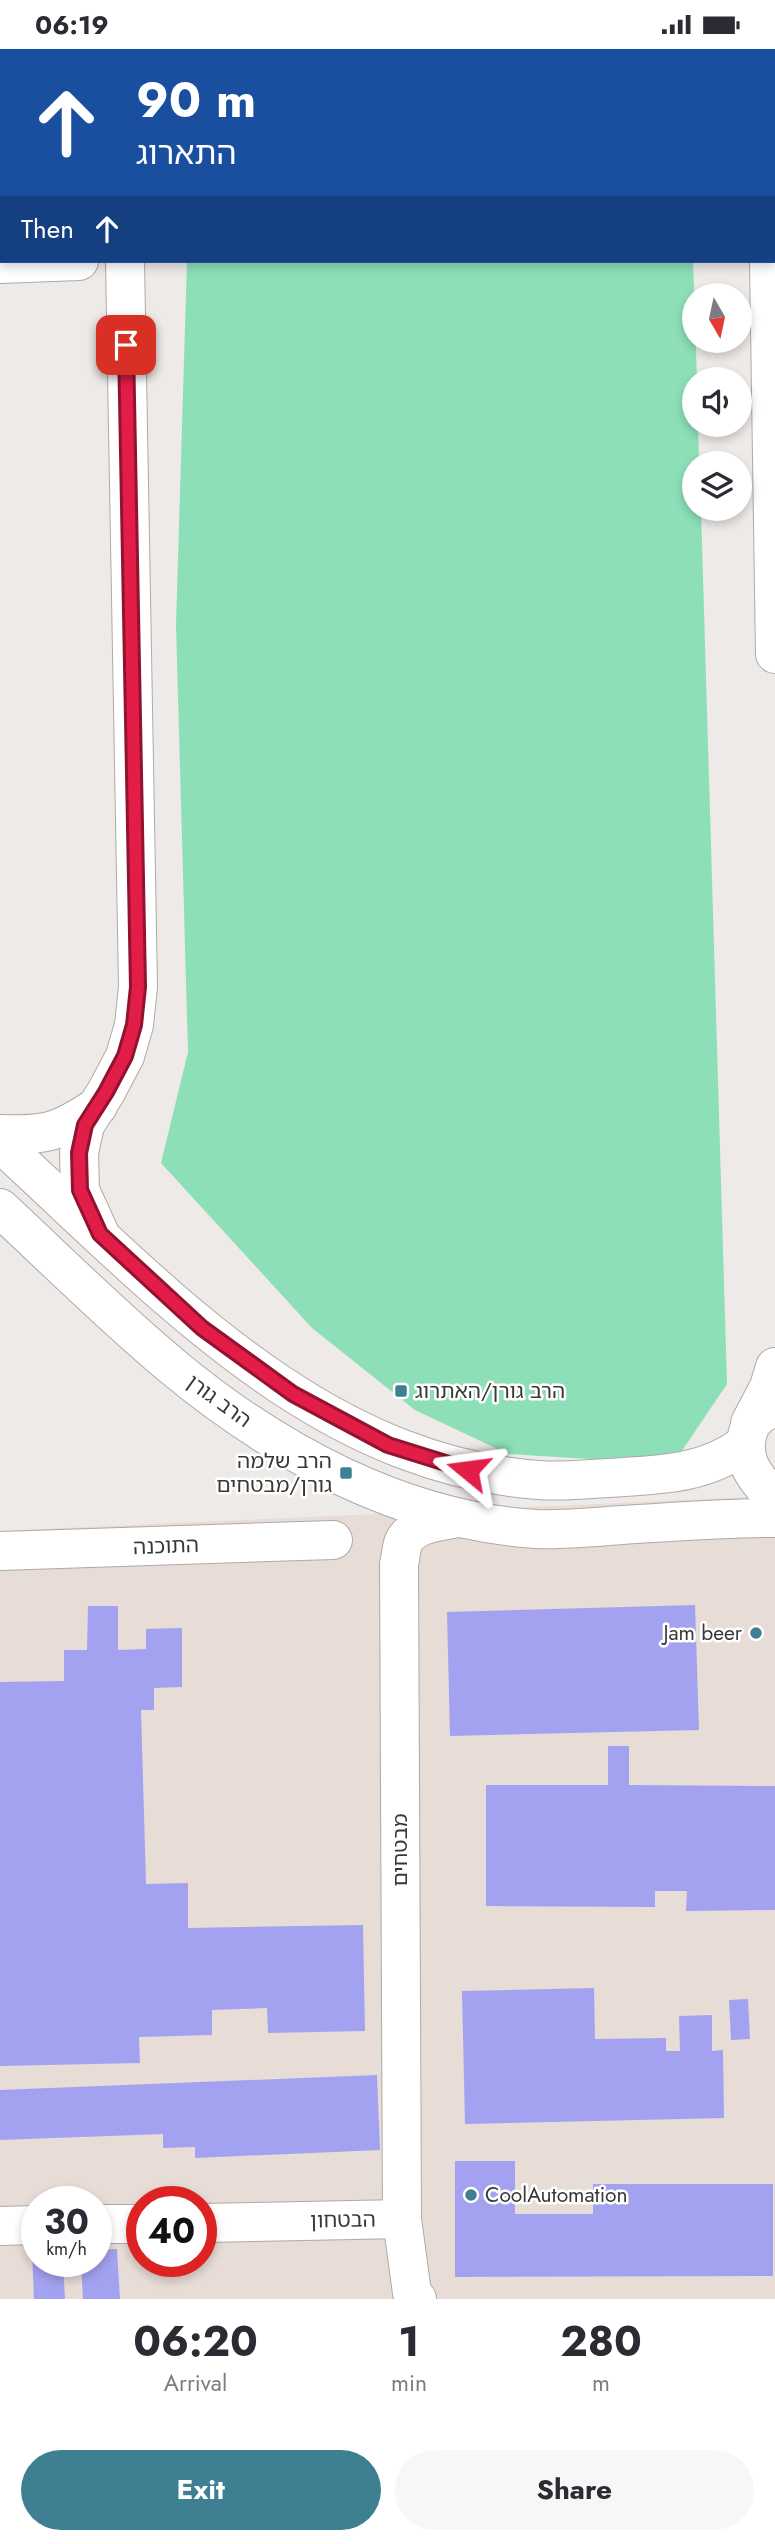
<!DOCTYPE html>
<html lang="en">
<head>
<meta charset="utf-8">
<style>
  body { margin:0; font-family:Jost,"Noto Sans Hebrew",sans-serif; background:#f7f7f7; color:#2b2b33; height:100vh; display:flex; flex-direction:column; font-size:26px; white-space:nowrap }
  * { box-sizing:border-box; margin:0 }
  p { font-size:23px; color:#7c7c81 }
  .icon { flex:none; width:38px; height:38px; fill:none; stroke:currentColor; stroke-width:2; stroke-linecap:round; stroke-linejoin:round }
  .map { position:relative; height:2250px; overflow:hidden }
  .side { display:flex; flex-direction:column; background:#fff; flex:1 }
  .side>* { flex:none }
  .hud { position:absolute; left:0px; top:0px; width:775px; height:214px; box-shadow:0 4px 10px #0003; background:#1a4fa0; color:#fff; overflow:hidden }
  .needle { width:46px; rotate:171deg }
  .fabs { position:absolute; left:682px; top:234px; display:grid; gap:14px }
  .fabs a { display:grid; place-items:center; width:70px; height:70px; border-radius:50%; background:#fff; box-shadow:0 4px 10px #0003; font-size:35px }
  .speed { position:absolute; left:21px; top:2137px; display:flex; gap:14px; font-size:35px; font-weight:700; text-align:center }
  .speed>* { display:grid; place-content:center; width:91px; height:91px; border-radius:50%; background:#fff; box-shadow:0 4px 10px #0003; line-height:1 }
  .speed small { font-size:18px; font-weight:400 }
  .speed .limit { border:10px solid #d22; background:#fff; color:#111 }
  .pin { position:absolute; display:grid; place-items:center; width:60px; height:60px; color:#fff; margin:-30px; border-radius:14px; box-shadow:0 4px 10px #0006 }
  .me { position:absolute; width:77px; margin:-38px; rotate:286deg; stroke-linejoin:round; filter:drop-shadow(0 0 5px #0008) }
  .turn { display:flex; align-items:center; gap:24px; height:147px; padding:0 21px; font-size:32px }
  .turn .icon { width:91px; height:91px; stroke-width:2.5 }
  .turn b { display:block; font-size:49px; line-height:60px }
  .then { display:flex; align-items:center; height:66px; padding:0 21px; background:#0003; gap:14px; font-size:26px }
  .eta { display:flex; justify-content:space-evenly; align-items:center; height:119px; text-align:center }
  .eta b { font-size:42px; font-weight:700; line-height:49px }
  .primary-button { display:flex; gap:14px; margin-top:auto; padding:14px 21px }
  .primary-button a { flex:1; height:80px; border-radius:42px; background:#3e7f92; color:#fff; font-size:28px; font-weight:700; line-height:80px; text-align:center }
  .primary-button a+a { background:#f7f7f7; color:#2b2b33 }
  .status { display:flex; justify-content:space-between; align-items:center; height:49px; padding:0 35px; background:#fff; direction:ltr }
  .status svg { height:19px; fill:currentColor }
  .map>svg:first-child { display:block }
  .built { fill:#e7dcd6; fill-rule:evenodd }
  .green { fill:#8ddfb8 }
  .building { fill:#a3a2f0 }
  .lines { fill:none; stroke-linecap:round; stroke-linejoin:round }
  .minor-casing { stroke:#aeaaa9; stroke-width:40 }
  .tertiary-casing { stroke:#aeaaa9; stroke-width:40 }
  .minor { stroke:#fff; stroke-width:38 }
  .tertiary { stroke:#fff; stroke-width:38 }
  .route-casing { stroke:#92132f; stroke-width:18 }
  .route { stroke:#e11d48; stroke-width:12 }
  .poi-dot { fill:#3e7f92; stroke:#fff; stroke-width:2.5 }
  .labels { text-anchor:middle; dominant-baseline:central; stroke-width:5; stroke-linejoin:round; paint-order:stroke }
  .poi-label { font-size:21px; fill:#393837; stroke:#fff; text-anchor:start }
  .street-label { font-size:21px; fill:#393837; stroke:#fff }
</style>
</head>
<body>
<div class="status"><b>06:19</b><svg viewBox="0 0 49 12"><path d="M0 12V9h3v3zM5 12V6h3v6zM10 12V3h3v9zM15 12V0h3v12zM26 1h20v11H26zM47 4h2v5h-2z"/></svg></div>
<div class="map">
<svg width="775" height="2250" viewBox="0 0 775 2250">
  <rect width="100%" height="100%" fill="#eeeae8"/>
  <path class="built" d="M775,1447v803h-775v-768zM37,2152h59v60h-59zM142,2152h59v60h-59z"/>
  <g class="green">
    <rect x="184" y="0" width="503" height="2"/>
    <path d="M187,212h506l4,119h-2v45h3l1,39h-4v45h6l26,875 -54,80 -165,-10 -93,-44 -103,-82 -151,-165 27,-111 -12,-427z"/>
  </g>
  <g class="building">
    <path d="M695,1556l4,125 -249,6 -3,-124z"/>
    <path d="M88,1557h30v44l28,-1v-20l36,-1v59l-28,1v22h-13l5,174 42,-1v45l175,-3 2,106 -97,2 -1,-25 -55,2v25l-73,2 1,26 -140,3v-384l64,-1v-31h23z"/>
    <path d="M608,1697h21v39l146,1v124l-89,1 1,-20h-32v16l-169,-1v-121h122z"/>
    <path d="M594,1939l1,51 71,-1v13h14l-1,-35 33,-1v36l11,-1 1,68 -259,6 -3,-133z"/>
    <path d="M748,1950l2,40 -19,1 -2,-40z"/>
    <path d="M377,2026l3,75 -185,8v-11l-32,1v-14l-163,6v-50z"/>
    <path d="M455,2112h60v53h78v-30h180v92l-318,1z"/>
    <path d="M117,2200l3,50h-37l-2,-38h15v-11z"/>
    <path d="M32,2203h5v9h26l2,38h-31z"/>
  </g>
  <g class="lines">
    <g class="minor-casing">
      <g id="minor">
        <path d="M123,0v2"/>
        <path d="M766,0v2"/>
        <path d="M769,212l6,393"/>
        <path d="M0,215l79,-3"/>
        <path d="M0,1085c47,2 59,-2 98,-28"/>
        <path d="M100,1185l-20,-44 -1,-37 6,-28 21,-33 19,-36 9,-31 4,-38 -13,-726"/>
        <path d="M750,1374l19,-36 6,-20"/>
        <path d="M0,1502l333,-11"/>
        <path d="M201,2174l201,-4"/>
        <path d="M96,2175h46"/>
        <path d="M0,2177l37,-1"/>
        <path d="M417,2250l-5,-6 -10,-74 -3,-655c2,-7 2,-17 5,-23 10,-18 35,-19 53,-23"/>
      </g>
    </g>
    <g class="tertiary-casing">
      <g id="tertiary">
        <path d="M0,1094c156,142 314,321 539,337 23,2 46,-1 69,-2 48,-3 96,-3 136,-33"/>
        <path d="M0,1159c57,53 112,108 172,158 102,85 230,155 365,163 28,1 57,-2 85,-4 51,-3 102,-7 153,-7"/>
        <path d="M775,1358c-12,4 -24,13 -27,25 -9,29 9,47 27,68"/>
      </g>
    </g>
    <use href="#minor" class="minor"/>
    <use href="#tertiary" class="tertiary"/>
  </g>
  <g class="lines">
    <g class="route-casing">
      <path id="route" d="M126,296l12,642 -4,38 -9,31 -19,36 -21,33 -6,28 1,37 20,44 102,94 91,66 95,51 80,25"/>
    </g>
    <use href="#route" class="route"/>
  </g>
  <g class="poi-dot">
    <rect x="394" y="1335" width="14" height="14" rx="3.5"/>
    <rect x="339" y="1417" width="14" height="14" rx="3.5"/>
    <circle cx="756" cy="1584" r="7"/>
    <circle cx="471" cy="2146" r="7"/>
  </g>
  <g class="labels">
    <g class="poi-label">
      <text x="415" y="1342">הרב גורן/האתרוג</text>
      <text x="332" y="1412" text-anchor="end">הרב שלמה<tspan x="332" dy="24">גורן/מבטחים</tspan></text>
      <text x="742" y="1584" text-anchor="end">Jam beer</text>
      <text x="485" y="2146">CoolAutomation</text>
    </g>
    <g class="street-label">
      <text transform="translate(219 1352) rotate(36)">הרב גורן</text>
      <text transform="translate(166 1497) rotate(-2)">התוכנה</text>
      <text transform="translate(400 1801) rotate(-90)">מבטחים</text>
      <text transform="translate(343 2171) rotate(-1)">הבטחון</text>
    </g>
  </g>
</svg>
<div class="fabs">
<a><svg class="needle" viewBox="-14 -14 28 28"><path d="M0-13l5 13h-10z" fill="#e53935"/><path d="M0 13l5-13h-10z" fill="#7c7c81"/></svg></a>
<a><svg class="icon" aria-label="sound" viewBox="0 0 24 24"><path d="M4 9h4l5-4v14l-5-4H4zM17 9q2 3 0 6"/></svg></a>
<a><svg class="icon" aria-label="layers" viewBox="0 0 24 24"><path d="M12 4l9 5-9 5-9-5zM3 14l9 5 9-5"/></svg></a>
</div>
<div class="speed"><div>30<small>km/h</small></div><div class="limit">40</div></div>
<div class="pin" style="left:126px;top:296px;background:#d93025"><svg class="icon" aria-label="arrive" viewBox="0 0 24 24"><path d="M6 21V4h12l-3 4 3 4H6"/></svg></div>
<svg class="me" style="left:468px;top:1421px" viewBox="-20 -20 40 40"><path d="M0-17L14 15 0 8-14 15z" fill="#e11d48" stroke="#fff" stroke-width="4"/></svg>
<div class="hud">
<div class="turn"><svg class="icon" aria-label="ahead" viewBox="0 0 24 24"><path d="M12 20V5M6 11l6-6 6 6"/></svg><div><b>90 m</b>התארוג</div></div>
<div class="then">Then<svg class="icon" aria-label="ahead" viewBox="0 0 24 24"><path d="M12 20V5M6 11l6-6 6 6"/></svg></div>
</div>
</div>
<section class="side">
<div class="eta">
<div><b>06:20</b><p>Arrival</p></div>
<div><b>1</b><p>min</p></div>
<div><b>280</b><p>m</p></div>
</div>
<div class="primary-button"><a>Exit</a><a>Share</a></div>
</section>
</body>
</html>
